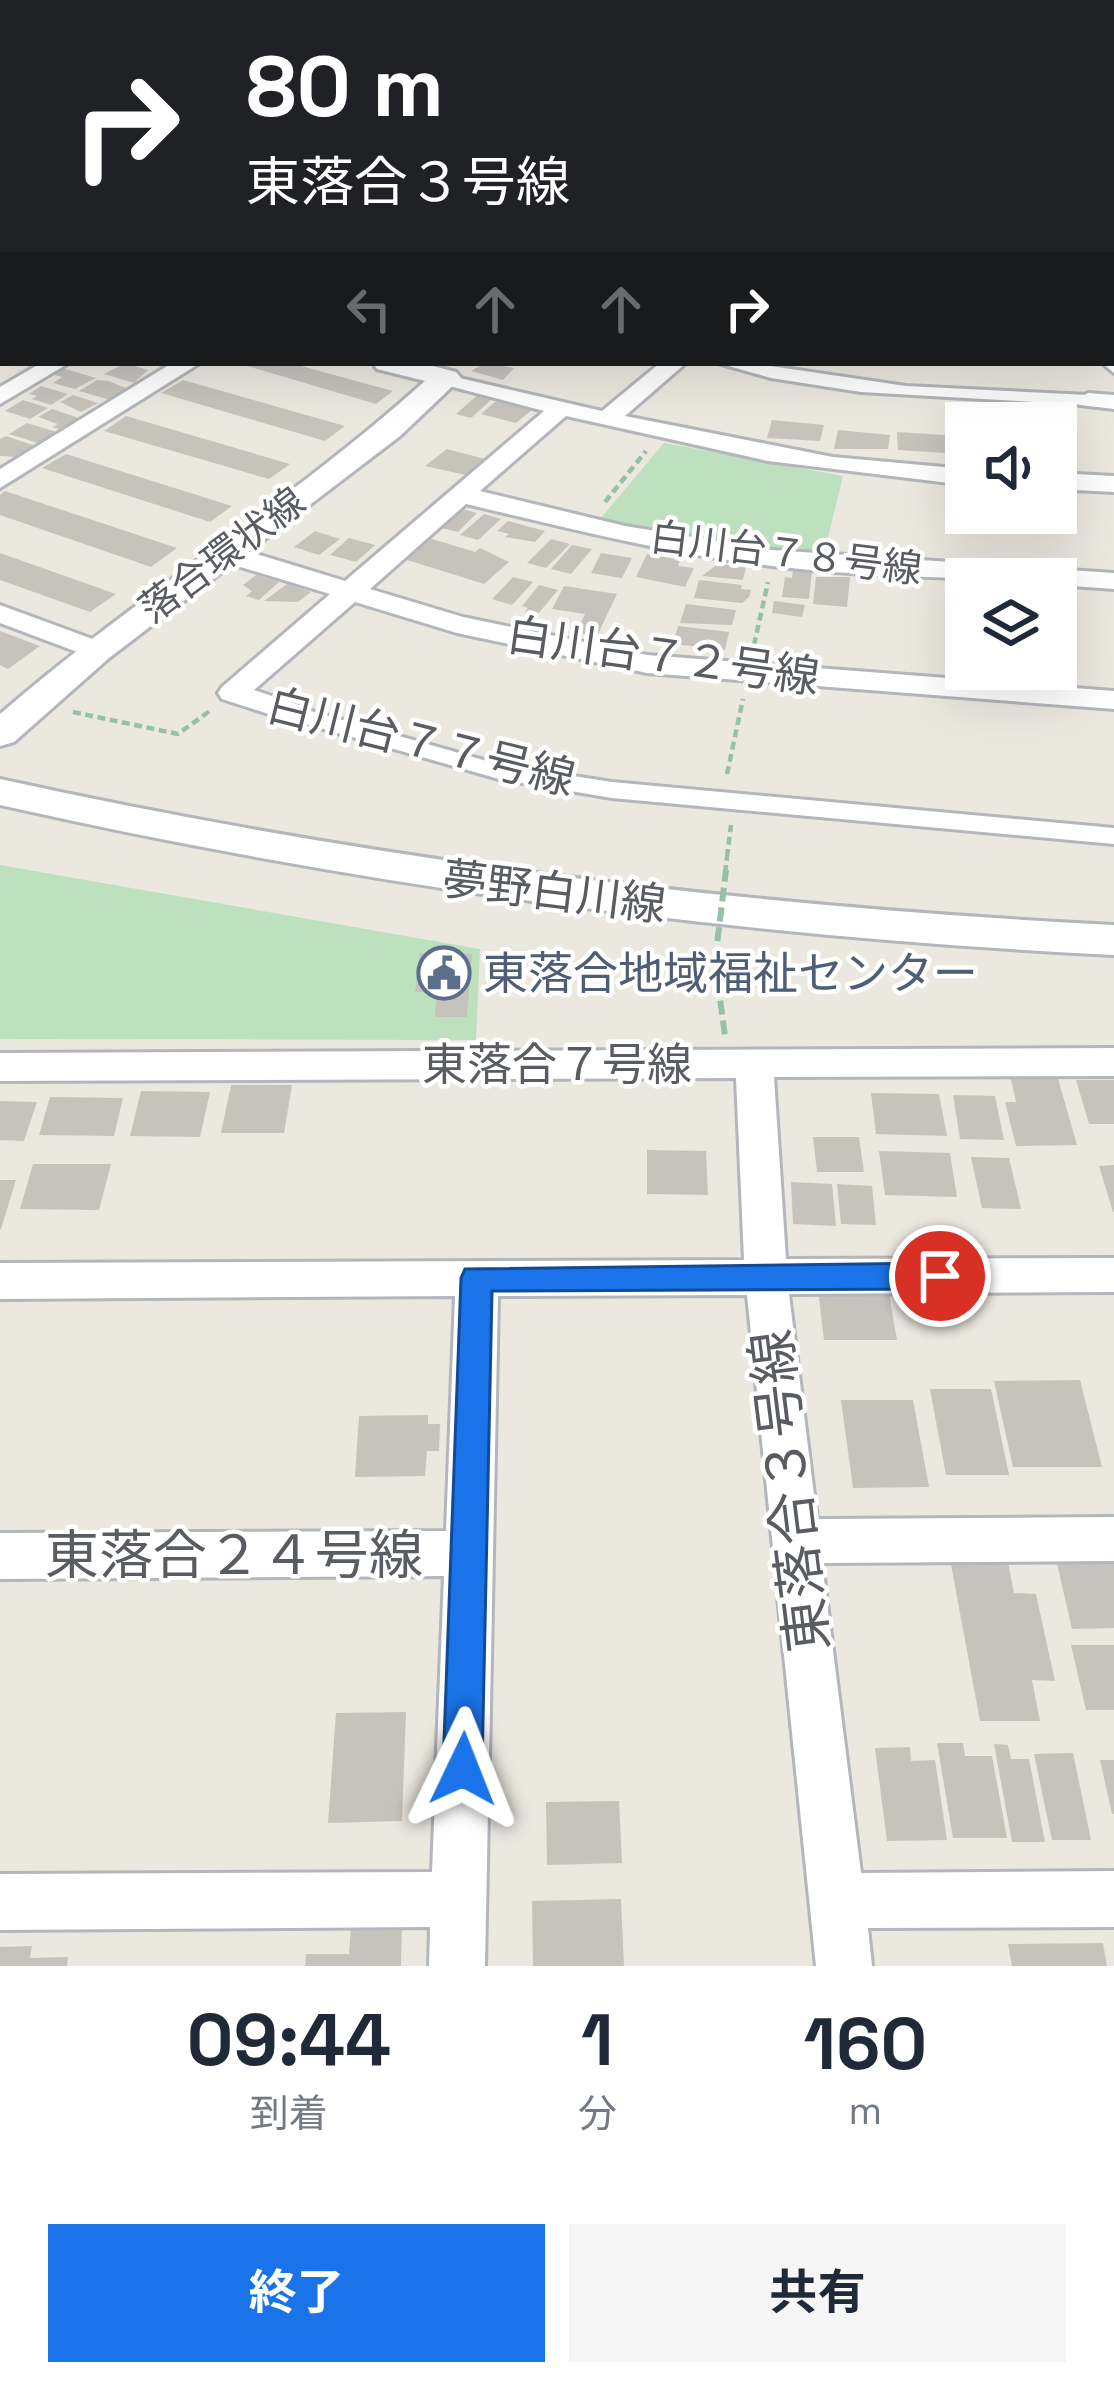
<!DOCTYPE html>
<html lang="ja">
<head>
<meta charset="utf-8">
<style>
  body { margin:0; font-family:"Space Grotesk","Noto Sans JP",sans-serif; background:#f6f6f7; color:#1f2937; height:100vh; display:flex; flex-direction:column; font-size:45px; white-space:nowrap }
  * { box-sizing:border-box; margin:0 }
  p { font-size:39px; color:#747a83 }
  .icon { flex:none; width:66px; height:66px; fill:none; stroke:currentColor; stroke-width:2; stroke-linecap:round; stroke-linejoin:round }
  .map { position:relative; height:1966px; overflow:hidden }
  .details { display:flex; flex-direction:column; background:#fff; flex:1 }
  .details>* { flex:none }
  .banner { position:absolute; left:0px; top:0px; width:1116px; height:366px; box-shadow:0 12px 48px #0002; background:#202124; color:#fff; overflow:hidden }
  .buttons { position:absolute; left:945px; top:402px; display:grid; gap:24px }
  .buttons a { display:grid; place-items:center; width:132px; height:132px; border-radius:0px; background:#fff; box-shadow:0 12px 48px #0002; font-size:60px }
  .pin { position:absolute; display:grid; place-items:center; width:102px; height:102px; color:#fff; margin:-51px; border:6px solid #fff; border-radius:50%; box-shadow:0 3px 12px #0007 }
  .me { position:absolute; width:132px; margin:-66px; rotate:2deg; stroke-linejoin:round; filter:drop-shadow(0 0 9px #0008) }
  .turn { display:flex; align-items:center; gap:42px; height:252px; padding:0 48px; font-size:54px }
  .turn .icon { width:156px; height:156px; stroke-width:2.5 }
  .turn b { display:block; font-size:84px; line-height:102px }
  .lanes { display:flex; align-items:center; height:114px; padding:0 48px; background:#0003; justify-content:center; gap:60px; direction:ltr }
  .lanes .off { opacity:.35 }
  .eta { display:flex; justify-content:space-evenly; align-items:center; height:204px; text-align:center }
  .eta b { font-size:72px; font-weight:700; line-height:84px }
  .action { display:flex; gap:24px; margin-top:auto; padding:24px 48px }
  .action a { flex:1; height:138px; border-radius:0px; background:#1a73e8; color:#fff; font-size:48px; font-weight:700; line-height:138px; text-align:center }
  .action a+a { background:#f6f6f7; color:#1f2937 }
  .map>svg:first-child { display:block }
  .green { fill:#bde1be }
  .building { fill:#c6c3bd }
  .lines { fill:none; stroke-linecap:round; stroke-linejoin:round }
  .pedestrian-casing { stroke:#b3b6ba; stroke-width:6 }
  .minor-casing { stroke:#b3b6ba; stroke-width:6 }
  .tertiary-casing { stroke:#b3b6ba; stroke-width:6 }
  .primary-casing { stroke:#e7c25c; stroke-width:6 }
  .path-far2 { stroke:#97c1a4; stroke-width:3; stroke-dasharray:6 3; stroke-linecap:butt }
  .path-far1 { stroke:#97c1a4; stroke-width:4.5; stroke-dasharray:8 4.5; stroke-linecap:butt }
  .path { stroke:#97c1a4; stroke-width:6; stroke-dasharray:14 6; stroke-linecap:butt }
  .pedestrian { fill:#fff; fill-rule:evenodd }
  .minor { fill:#fff; fill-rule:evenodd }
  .tertiary { fill:#fff; fill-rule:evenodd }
  .primary { fill:#f9eda6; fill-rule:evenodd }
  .path-bridge-far1 { stroke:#97c1a4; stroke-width:4.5; stroke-dasharray:8 4.5; stroke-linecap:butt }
  .path-bridge { stroke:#97c1a4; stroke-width:6; stroke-dasharray:14 6; stroke-linecap:butt }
  .route { fill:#1a73e8; stroke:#114b97; stroke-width:3 }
  .labels { text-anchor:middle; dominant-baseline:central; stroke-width:9; stroke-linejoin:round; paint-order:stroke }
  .far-street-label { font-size:39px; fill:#595c60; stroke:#fff }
  .street-label { font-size:45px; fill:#595c60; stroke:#fff }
  .service-label { font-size:45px; fill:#4e5e75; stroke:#fff; text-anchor:start }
  .near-street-label { font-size:54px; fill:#595c60; stroke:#fff }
</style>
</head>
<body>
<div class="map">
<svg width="1114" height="1966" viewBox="0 0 1114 1966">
  <rect width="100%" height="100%" fill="#ebe8e0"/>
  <g class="green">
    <path d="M664,443l179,33 -19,78 -112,-11 -112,-24z"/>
    <path d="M0,865l480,84 -4,91 -476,-1z"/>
  </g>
  <g class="building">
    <path d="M125,363l23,7 -14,13 -30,-9z"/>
    <path d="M237,363h53l103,28 -17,13z"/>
    <path d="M485,363h3l26,5 -11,12 -32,-9z"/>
    <path d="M62,368l34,10 -21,11 -22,-6 9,-6 -11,-3z"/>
    <path d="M97,380l12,1 19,8 -18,11 -31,-9z"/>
    <path d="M183,380l162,46 -20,15 -164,-48z"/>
    <path d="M41,386l27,8 -17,11 -19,-6 5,-3 -8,-2z"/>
    <path d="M479,394l15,3 -23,21 -15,-4z"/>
    <path d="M73,395l25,8 -17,9 -21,-10z"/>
    <path d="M23,400l25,8 -18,11 -25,-8z"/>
    <path d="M517,400l20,6 -21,17 -35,-9 15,-13 15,4z"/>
    <path d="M52,409l27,9 -19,11 -8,-2 6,-3 -20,-7z"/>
    <path d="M126,416l164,48 -21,15 -165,-48z"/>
    <path d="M772,420l52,5 -4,16 -53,-3z"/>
    <path d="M27,423l33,10 -19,11 -32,-10z"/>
    <path d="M838,430l52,5 -2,14h-54z"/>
    <path d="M897,432l63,4 2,18 -64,-4z"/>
    <path d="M6,436l29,10 -18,11 -17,-1v-17z"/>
    <path d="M447,449l38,10 -19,16 -41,-9z"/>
    <path d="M66,454l166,52 -22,16 -168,-54z"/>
    <path d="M5,491l172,57 -26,19 -151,-52v-20z"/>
    <path d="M460,508l17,5 -19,19 -17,-4z"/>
    <path d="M484,514l17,5 -23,21 -18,-5z"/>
    <path d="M508,521l37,10 -10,11 -30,-5 4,-3 -12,-3z"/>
    <path d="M315,531l25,8 -21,16 -25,-8z"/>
    <path d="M349,538l26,7 -19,17 -26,-7z"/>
    <path d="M429,538l46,14 5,-4 29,14 -25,22 -80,-25z"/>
    <path d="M551,539l19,5 -24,24 -19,-5z"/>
    <path d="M572,545l20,4 -21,25 -20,-5z"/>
    <path d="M0,553l116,41 -26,18 -90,-32z"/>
    <path d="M601,553l31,5 -10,20 -31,-5z"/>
    <path d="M647,554l33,6 -2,6 16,2 -9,19 -49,-10z"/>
    <path d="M718,564l28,3 -3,13 -41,-4z"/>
    <path d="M793,570l19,1 -3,28 -27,-2 3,-20 7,1z"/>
    <path d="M256,575l23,7 -20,18 -13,-4 6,-5 -9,-6z"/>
    <path d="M513,577l20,5 -21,23 -20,-6z"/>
    <path d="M816,577h34l-3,30 -34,-3z"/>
    <path d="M699,580l43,5 -1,4 10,1 -2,7 -7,6 -48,-5z"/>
    <path d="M287,584l24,8 -13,10 -34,-1z"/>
    <path d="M539,585l19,5 -21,25 -12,-3 3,-4 -6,-2z"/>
    <path d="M564,586l53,8 -20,42 -21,-3 9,-19 -33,-5z"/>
    <path d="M774,601l31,4 -3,12 -30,-4z"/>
    <path d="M686,604l50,6 -4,15 -52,-2z"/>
    <path d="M678,626l51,6 -4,18 -52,-6z"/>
    <path d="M0,631l40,15 -32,23 -8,-4z"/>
    <path d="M420,953l52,1 -5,63h-32l2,-25h-22z"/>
    <path d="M1010,1075h47l20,70 -61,1 -11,-44h11z"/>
    <path d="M1076,1080h38v44h-25z"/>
    <path d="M231,1085h61l-8,48h-63z"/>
    <path d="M141,1091l69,1 -10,45 -70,-1z"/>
    <path d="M871,1093l68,1 8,42 -71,-2z"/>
    <path d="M953,1095l42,1 9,44 -44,-1z"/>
    <path d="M50,1097l73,1 -9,38 -75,-1z"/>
    <path d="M0,1101l37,1 -13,39 -24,-1z"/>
    <path d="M813,1137h46l5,35h-47z"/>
    <path d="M647,1150l59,1 2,44 -61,-1z"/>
    <path d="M879,1151l71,2 7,44 -72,-2z"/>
    <path d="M971,1157l38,1 12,51 -39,-1z"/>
    <path d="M33,1164h78l-12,46 -79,-1z"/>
    <path d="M1114,1165v47h-1l-14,-46z"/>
    <path d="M0,1180h16l-15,49h-1z"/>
    <path d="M791,1182l41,2 4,42 -43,-2z"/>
    <path d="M837,1184l35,2 4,39 -35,-1z"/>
    <path d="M888,1288l9,52h-73l-6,-51z"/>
    <path d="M1080,1380l22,87h-89l-19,-86z"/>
    <path d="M930,1389h61l18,86h-63z"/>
    <path d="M841,1400h72l16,87 -76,1z"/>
    <path d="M428,1415v9h12l-1,27h-12l-2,25 -70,1 4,-61z"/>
    <path d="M1114,1554v74l-42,1 -17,-74z"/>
    <path d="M1007,1558l7,35 22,1 19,87 -23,-1 8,41h-60l-30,-162z"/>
    <path d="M1071,1645h43v65h-28z"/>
    <path d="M406,1712l-4,109 -74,2 8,-110z"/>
    <path d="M937,1743h26l2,13h27l15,82h-54z"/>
    <path d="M994,1744l14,1 3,14h18l16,83h-33z"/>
    <path d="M910,1747l1,14 24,-1 12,80 -60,1 -12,-93z"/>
    <path d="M1073,1753l18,87h-39l-18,-86z"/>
    <path d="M1100,1760h14v54h-2z"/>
    <path d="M619,1801l3,62 -75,2 -1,-63z"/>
    <path d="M621,1899l3,67h-91l-1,-65z"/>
    <path d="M351,1928h51l-1,38h-96l1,-12h43z"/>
    <path d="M1103,1943l4,23h-95l-4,-22z"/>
    <path d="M32,1946l-2,12 38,-1 -1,9h-67v-19z"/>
  </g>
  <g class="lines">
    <g class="pedestrian-casing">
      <g id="pedestrian">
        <path d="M718,363h32l156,23 182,9 9,5 -9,5 -227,-13 -90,-14z"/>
        <path d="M297,707l204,58 111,17 502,46v16l-502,-46 -113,-19 -210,-60v-10z"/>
      </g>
    </g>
    <g class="minor-casing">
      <g id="minor">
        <path d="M276,0h20l-22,3z"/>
        <path d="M588,0h19l-21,3z"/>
        <path d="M888,0h33l2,3h-33z"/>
        <path d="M935,0h18l-20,3z"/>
        <rect x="1113" y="66" width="1" height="10"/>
        <rect x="1113" y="96" width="1" height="10"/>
        <rect x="1113" y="149" width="1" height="12"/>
        <rect x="1113" y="206" width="1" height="12"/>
        <rect x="1113" y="261" width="1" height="12"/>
        <rect x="1113" y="323" width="1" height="14"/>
        <path d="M1113,355h1v18l-12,-10h11z"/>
        <path d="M41,363h28l-69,41v-17z"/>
        <path d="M172,363h28l-200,125v-19z"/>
        <path d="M660,363h26l-61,53 208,41 133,12v16l-198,-24 -202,-45 -86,75 145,35 147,24 342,23v16l-58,-4v-6c-94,0 -190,-2 -284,-13 -103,-12 -205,-38 -306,-62l-96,85 93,28 184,38 467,36v18l-467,-36 -190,-40 -102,-31 -101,88 54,18 4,6 -4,6 -11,3 -75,-24 -4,-6 4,-6 108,-93 -116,-35v-12h20l111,34 199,-170 -106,-28v-10l164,38z"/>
        <path d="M1088,393l26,2v14l-34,-4 -4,-5z"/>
        <path d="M1056,473l58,3v16l-58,-3z"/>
        <path d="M0,605l106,39 5,6 -15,9 -96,-36z"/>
        <path d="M1114,1048v28l-340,1 12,182 328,-1v34l-325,2 28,225 297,-2v44l-292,2 39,310 253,-2v56l-246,1 4,38h-56l-69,-671 -249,1 -13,670h-56l1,-39 -430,3v-56l432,-2 12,-296 -444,3v-46l446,-2 9,-235 -455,3v-36l744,-3 -8,-182 -736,3v-28z"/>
      </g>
    </g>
    <g class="tertiary-casing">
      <g id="tertiary">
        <path d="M345,0h25l-27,3z"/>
        <path d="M425,0h35l2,3h-35z"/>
        <path d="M652,0h36l2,3h-36z"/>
        <rect x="1113" y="38" width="1" height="12"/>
        <path d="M3,173v15l-3,1v-15z"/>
        <path d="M3,222v16l-3,1v-16z"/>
        <path d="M373,363h48l35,9 5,6 -61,58 -291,222 -95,84 -14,4v-32c136,-118 291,-212 425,-333l-48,-12z"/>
        <path d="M0,779c368,81 738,127 1114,146v30c-377,-19 -746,-67 -1114,-150z"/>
      </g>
    </g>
    <g class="primary-casing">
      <g id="primary">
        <path d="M1047,0h26l2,3h-26z"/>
        <rect x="1113" y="16" width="1" height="16"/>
      </g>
    </g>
    <path class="path-far2" d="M785,0l18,3"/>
    <g class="path-far1">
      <path d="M605,502l41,-51"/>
      <path d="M754,645l14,-63"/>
      <path d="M73,712l105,22 33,-24"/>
      <path d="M727,774l16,-75"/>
      <path d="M727,857l4,-32"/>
    </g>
    <path class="path" d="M715,961l10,75"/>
    <use href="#pedestrian" class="pedestrian"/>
    <use href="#minor" class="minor"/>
    <use href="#tertiary" class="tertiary"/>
    <use href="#primary" class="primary"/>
    <path class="path-bridge-far1" d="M725,873l2,-16"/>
    <path class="path-bridge" d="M715,961l11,-91"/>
  </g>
  <path class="route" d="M940,1263l11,4 5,9 -5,10 -11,3 -448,2 -10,478 -5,14 -14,6 -14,-6 -6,-14 18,-491 4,-9z"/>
  <defs>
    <g id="civic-ring" transform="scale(2.7)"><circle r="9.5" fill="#fff" stroke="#5c6f8a" stroke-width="1.5"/><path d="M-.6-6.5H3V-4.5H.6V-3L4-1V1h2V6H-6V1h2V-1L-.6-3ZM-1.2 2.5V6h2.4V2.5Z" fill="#5c6f8a"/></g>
  </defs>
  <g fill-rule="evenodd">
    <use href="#civic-ring" x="444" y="973"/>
  </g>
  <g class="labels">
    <g class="far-street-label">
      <text transform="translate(786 553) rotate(7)">白川台７８号線</text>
      <text transform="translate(222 555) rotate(-37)">落合環状線</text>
    </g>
    <g class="street-label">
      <text transform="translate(663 656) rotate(8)">白川台７２号線</text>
      <text transform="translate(421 742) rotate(14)">白川台７７号線</text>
      <text transform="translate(554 892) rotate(7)">夢野白川線</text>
      <text x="557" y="1064">東落合７号線</text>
    </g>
    <g class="service-label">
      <text x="483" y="973">東落合地域福祉センター</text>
    </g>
    <g class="near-street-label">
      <text transform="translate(790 1491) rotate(-97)">東落合３号線</text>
      <text x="234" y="1555">東落合２４号線</text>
    </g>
  </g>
</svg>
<div class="buttons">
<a><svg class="icon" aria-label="sound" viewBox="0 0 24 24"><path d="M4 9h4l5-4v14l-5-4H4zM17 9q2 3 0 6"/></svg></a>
<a><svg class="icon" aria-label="layers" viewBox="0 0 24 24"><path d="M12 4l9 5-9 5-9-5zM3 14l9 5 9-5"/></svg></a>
</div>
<div class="pin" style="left:940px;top:1276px;background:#d93025"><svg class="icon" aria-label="arrive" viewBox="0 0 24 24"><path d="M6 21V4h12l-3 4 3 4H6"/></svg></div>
<svg class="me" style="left:463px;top:1769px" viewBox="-20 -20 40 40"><path d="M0-17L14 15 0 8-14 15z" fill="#1a73e8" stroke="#fff" stroke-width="4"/></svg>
<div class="banner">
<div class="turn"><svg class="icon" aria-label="right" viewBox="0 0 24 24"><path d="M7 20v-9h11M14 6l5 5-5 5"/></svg><div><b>80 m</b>東落合３号線</div></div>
<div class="lanes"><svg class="icon off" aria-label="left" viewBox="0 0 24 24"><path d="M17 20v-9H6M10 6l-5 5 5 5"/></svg><svg class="icon off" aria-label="ahead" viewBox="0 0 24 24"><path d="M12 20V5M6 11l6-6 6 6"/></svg><svg class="icon off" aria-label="ahead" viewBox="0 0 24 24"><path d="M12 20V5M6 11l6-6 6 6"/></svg><svg class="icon" aria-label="right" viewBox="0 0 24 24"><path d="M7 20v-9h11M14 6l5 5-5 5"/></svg></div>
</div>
</div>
<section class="details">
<div class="eta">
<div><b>09:44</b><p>到着</p></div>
<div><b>1</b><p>分</p></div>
<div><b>160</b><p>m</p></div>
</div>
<div class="action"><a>終了</a><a>共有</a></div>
</section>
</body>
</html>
